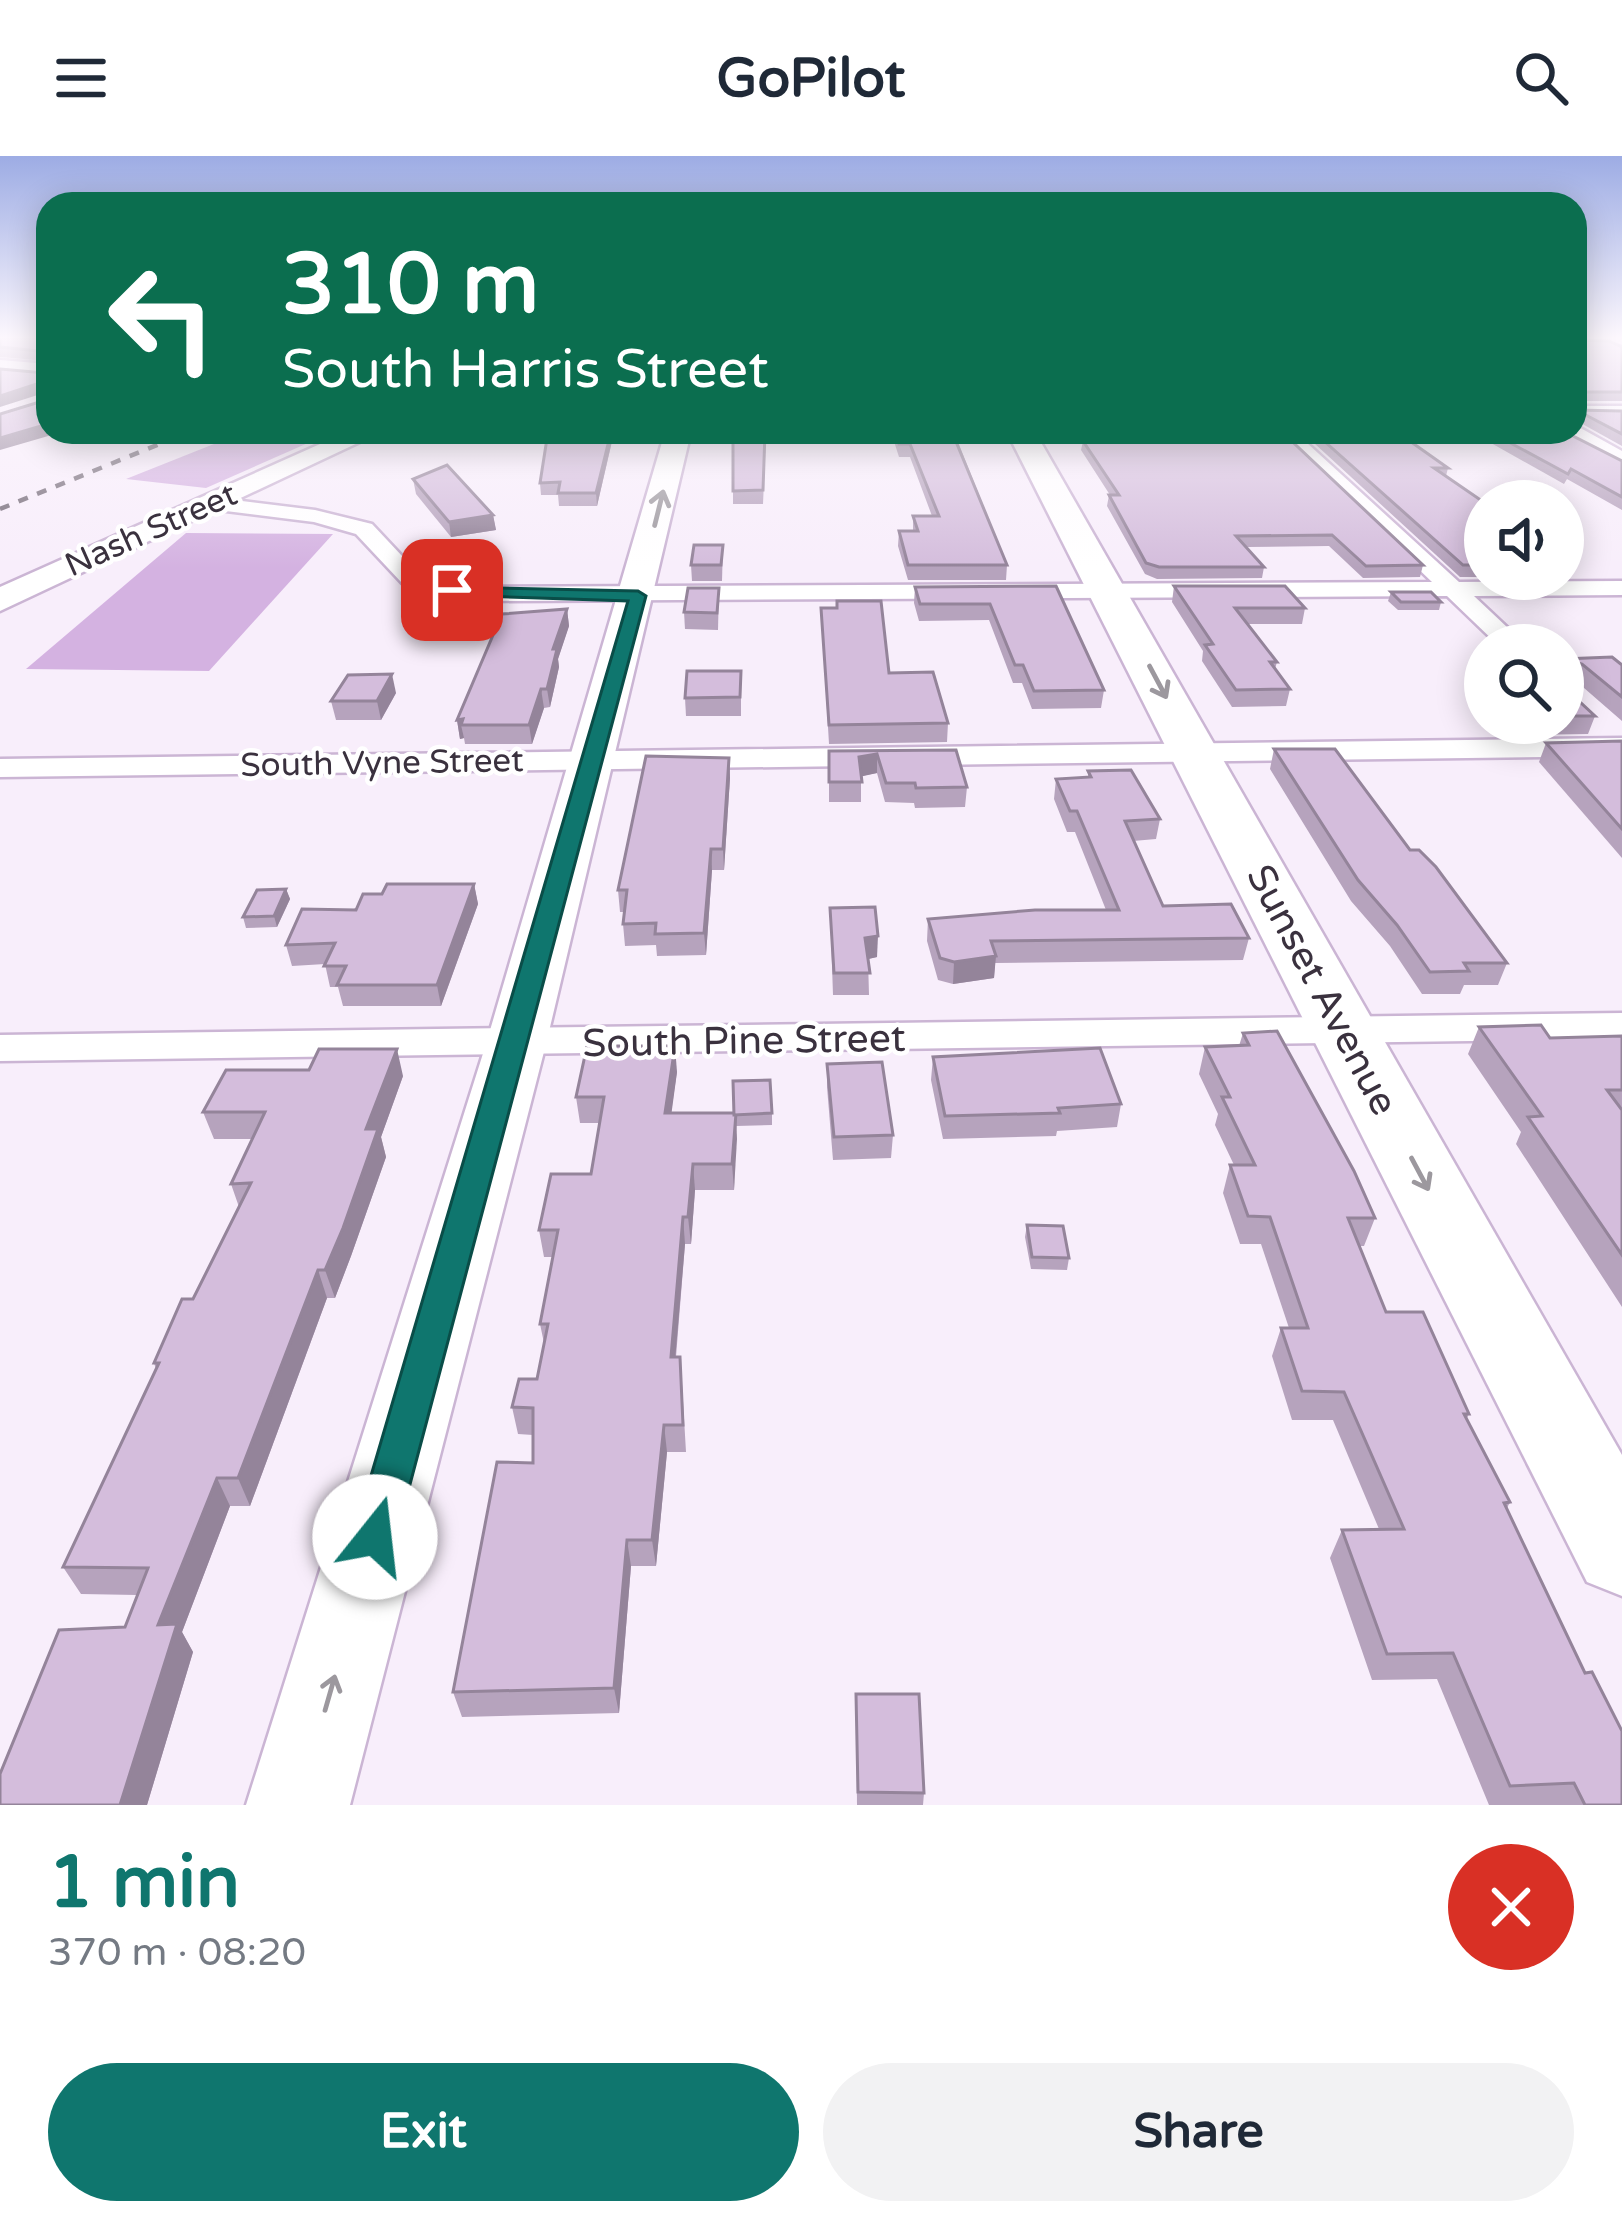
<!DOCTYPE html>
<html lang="en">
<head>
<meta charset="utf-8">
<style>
  body { margin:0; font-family:"Varela Round",sans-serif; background:#f2f2f3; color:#1f2937; height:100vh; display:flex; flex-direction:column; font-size:45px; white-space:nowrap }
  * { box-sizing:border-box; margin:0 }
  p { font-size:39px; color:#747a83 }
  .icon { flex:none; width:66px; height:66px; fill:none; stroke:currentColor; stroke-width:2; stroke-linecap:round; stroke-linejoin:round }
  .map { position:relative; height:1649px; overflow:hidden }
  .details { display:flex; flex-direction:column; background:#fff; flex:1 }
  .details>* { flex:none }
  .guide { position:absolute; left:36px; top:36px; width:1551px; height:252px; border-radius:36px; box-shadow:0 6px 30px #0003; background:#0b6e4f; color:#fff; overflow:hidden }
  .controls { position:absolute; left:1464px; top:324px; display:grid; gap:24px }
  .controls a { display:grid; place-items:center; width:120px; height:120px; border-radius:50%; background:#fff; box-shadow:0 6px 30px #0003; font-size:60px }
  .pin { position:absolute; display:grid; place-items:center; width:102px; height:102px; color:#fff; margin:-51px; border-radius:24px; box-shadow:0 6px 18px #0006 }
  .me { position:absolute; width:132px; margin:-66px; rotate:16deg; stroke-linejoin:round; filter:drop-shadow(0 0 9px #0008) }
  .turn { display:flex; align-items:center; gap:42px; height:252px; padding:0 48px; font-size:54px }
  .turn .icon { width:156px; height:156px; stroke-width:2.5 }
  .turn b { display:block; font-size:84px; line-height:102px }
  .round { display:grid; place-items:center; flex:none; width:126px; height:126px; border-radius:63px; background:#f2f2f3 }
  .headline { display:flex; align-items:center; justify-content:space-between; height:204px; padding:0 48px }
  h1 { font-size:72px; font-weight:700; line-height:90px; color:#0f766e }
  .primary-button { display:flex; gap:24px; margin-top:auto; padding:24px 48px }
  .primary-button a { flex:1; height:138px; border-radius:72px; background:#0f766e; color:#fff; font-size:48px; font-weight:700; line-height:138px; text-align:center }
  .primary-button a+a { background:#f2f2f3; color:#1f2937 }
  header { display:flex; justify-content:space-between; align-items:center; height:156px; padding:0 48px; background:#fff; font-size:54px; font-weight:700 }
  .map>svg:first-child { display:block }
  .green { fill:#d4b2e1 }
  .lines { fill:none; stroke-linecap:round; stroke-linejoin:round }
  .street-casing { stroke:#cbb5d4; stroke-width:5 }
  .secondary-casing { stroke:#cbb5d4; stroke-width:5 }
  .primary-casing { stroke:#cbb5d4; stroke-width:5 }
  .street { fill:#fff; fill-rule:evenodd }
  .secondary { fill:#fff; fill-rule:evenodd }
  .primary { fill:#fff; fill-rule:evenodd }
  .rail { stroke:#726875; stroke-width:4.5; stroke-dasharray:10 10; stroke-linecap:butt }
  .wall { fill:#b6a3bd }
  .shaded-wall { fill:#94849a }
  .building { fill:#d4bddc; stroke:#94849a; stroke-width:3 }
  .oneway { stroke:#9c989e }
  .route { fill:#0f766e; stroke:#0a4d48; stroke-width:3 }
  .labels { text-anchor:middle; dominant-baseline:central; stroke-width:9; stroke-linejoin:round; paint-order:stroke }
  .far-street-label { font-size:33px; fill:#3a313e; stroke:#fff }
  .street-label { font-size:39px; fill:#3a313e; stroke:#fff }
</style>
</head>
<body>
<header><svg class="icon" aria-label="menu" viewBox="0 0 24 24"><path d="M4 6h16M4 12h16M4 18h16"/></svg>GoPilot<svg class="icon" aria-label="search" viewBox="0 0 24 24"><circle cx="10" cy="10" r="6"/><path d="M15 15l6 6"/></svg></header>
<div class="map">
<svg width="1622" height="1649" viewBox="0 0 1622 1649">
  <rect width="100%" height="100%" fill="#f8eefb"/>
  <g class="green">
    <path d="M234,280l74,7 -102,45 -80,-9z"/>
    <path d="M186,377l147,1 -124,137 -183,-2z"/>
  </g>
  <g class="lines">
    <g class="street-casing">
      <g id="street">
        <path d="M1575,181h47v7l-47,1z"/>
        <rect x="1575" y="250" width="47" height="10"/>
        <path d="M1276,276h19l164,150 163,-1v14l-148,1 52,49h-28l-51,-49 -963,5 -82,-18 -46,-49 -42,-12 -104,-13 -10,-6 10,-6 105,13 57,14 46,49 66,14 948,-5z"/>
        <path d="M1622,582v18l-1622,21v-18z"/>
        <path d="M1622,857v26l-1622,22v-26z"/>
      </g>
    </g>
    <g class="secondary-casing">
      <g id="secondary">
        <path d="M0,204l48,4v14l-48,-4z"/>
        <path d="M347,276h34l-381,179v-24z"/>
        <path d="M665,276h26l-145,612 -196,761h-104l240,-761z"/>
      </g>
    </g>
    <g class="primary-casing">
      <g id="primary">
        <path d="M1575,269l47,26v21l-69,-40h22z"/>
        <path d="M1007,276h28l587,1023v141l-35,-14z"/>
      </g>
    </g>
    <use href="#street" class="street"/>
    <use href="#secondary" class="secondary"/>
    <use href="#primary" class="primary"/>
    <path class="rail" d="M0,353l189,-77"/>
  </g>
  <g class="wall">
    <path d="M0,181h48v24l-48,-4z"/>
    <path d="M1575,184l47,7v54h-47z"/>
    <path d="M1575,254l47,1v35l-45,-25z"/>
    <path d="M468,276h175l-29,1 -17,73h-38l-1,-11h-17l-1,-12 8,-47h-79z"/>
    <path d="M733,276h41v4h-8l-3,68h-30z"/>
    <path d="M891,276h63l53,133 -1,15h-98l-10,-34 1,-15h14v-15h19l-22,-59h-11z"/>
    <path d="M1079,276h203l141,133 -3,12 -57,1 -34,-32 -82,1 17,20 -2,11 -105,1 -12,-5 -38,-68 2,-11h1l-29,-45 2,-9h2z"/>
    <path d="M1302,276h95l51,36 -2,8 39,27v74h-25z"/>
    <path d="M1464,276h101l57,29v49l-55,-31 -3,5 -73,-41z"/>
    <path d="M413,323l80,36 3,15 -45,7 -35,-43z"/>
    <path d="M723,389l-1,36h-30l-1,-16z"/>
    <path d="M1056,430l48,104 -3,18 -69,1 -10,-26h-9l-24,-63 -70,1 -5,-18 1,-16z"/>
    <path d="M1174,430l131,22 -3,16h-54l29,38 -2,7 15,20 -4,17 -54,1 -30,-46 1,-10 -31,-49z"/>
    <path d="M719,432l-1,42 -33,-1 -1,-17z"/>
    <path d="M1391,436l50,10 -2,8h-41l-10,-9z"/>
    <path d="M821,452l68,65 59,50 -1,19 -118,2z"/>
    <path d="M567,453l2,17 -11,33 1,8 -9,40 -6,1 -12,36h-67l-1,-6 -4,1 -3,-19z"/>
    <path d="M1563,503l59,6v56l-46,-40 -11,-3v10l30,28 -7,18 -72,1 -10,-12h57z"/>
    <path d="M1485,507v26l-2,-1 2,-5 -5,-5z"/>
    <path d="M741,515v45h-55l-1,-18z"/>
    <path d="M396,537l-15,27h-45l-5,-19z"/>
    <path d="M1622,585v117l-83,-96 7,-19z"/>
    <path d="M1274,593l136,101 97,113 -9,22h-34l-4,9h-38l-32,-48 -39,-45 -81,-132z"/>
    <path d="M956,594l11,37 -2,20 -50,1 -1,-5 -29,-1 -8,-29 -16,3v26h-32v-51z"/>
    <path d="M729,602l1,20 -6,92h-12l-6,85 -49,1 -1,-11 -31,1 -2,-22 1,-12h-4l-2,-22z"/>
    <path d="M1088,615l72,48 -4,20 -23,2 30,65 86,32 -6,22 -248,3 -1,15 -41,6 -15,-4 -11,-39 1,-22 178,-9 -31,-78h-8l-13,-33 2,-20 32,-1z"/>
    <path d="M474,728l4,20 -37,102h-98l-5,-19h-8l-5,-23 -33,2 -6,-21 96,-51z"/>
    <path d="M286,733l4,10 -13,28 -31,1 -3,-11z"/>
    <path d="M830,752l47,49 -9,2 1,36h-36z"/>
    <path d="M1479,871l71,11 72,-2v271l-106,-163 5,-12 -53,-78z"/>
    <path d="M1243,877l132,185 -11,28h-5l27,66 83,102 -3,6 44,82 -3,6 115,297h-133l-52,-126 -65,1 -42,-122 12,-28 37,-1 -46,-109h-41l-20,-64 9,-28h8l-28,-84h-21l-17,-51 7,-28h4l-19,-40 3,-11 -19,-40 6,-27 34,-1z"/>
    <path d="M933,901l188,47 -4,23 -60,4 -1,5 -113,3 -12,-59z"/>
    <path d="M827,908l66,71 -2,23 -58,2 -6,-73z"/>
    <path d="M677,916l-6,41h101v12l-36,1 -2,64h-39l-4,54h-6l-9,113 6,27 4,68h-19l-11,114h-25l-12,147 -157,4 -9,-25 80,-229v-28l-15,-1 -6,-27 25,-28 7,-36 -4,-19 13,-67h-9l-5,-27 52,-56 9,-51h-20l-4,-26z"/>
    <path d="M403,920l-22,61 5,20 -35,99 -16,42h-8l-77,208h-20l-48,126 11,20 -46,153h-147l125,-178 12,-32 -56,-1 -18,-27 93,-198 -2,-6 39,-64 46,-92 -8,-23 21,-45h-38l-11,-27z"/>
    <path d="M1027,1069l42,33 -2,12 -36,-1 -6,-32z"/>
    <path d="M856,1538l68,99 -1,12h-66z"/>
  </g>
  <g class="shaded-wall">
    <path d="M43,226l4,10 -47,15v-11z"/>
    <path d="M48,268v8h14l-62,18v-12z"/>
    <path d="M611,276h3l-17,74 -1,-13z"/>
    <path d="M493,359l3,15 -45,7 -2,-15z"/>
    <path d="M567,453l2,17 -11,33 1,8 -9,40 -3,-18 6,-40z"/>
    <path d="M392,518l4,19 -15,27 -4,-19z"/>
    <path d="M541,533l3,19 -12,36 -3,-19z"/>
    <path d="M463,563l-2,6 3,13 -4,1 -3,-19z"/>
    <path d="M877,598v19l-18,4v-20z"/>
    <path d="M729,602l1,20 -6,92 -1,-21z"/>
    <path d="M711,693l1,21 -6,85 -2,-22z"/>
    <path d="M474,728l4,20 -37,102 -4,-21z"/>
    <path d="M286,733l4,10 -13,28 -3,-11z"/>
    <path d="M878,780l-1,21 -13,3 1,-22z"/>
    <path d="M996,800l-2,22 -41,6 1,-22z"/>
    <path d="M675,890l2,26 -9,67 -3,-26z"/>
    <path d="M397,893l6,27 -22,61 5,20 -35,99 -16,42 -10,-28 41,-141z"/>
    <path d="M736,957l1,26 -3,51 -2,-26z"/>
    <path d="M693,1008l2,26 -4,54 -3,-27z"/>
    <path d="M683,1061l2,27 -12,140 -2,-27z"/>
    <path d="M318,1114l9,28 -77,208 -12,-28z"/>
    <path d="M664,1269l3,27 -11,114 -4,-26z"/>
    <path d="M217,1322l13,28 -48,126 11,20 -46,153h-27l38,-180z"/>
    <path d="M627,1384l4,26 -12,147 -5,-25z"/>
  </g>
  <g class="building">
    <path d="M0,181h48v15l-48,-5z"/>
    <path d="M1575,184l34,1 13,6v45h-44l-3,3z"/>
    <path d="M0,213l45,4 3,-3v15l-5,-3 -43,14z"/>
    <path d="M48,236v32l-48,14v-24l46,-14z"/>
    <path d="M1575,254l47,1v23l-42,-22 -5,5z"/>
    <path d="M548,276h63l-15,61h-38l2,-11 -20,1z"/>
    <path d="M733,276h32l-2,58 -30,1z"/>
    <path d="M895,276h57l55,133h-99l-9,-34h19l-5,-15h26l-29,-72h-11z"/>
    <path d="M1087,276h195l141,133 -57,1 -34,-31 -96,1 28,31h-105l-13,-4 -37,-68h10l-36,-54 10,-1z"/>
    <path d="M1314,276h83l51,36h-14l51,35v62h-22z"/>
    <path d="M1490,276h75l57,29v36l-51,-28 -3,5z"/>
    <path d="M447,309l46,50 -44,7 -36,-43z"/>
    <path d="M694,389h29l-2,20h-30z"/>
    <path d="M1056,430l48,104 -70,1 -11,-26h-8l-25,-61h-70l-5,-17z"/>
    <path d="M1174,430h111l20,22h-70l42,54h-7l20,27 -54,1 -31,-45 8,-1z"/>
    <path d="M688,432h31l-2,25 -33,-1z"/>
    <path d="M1391,436h40l10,10h-40z"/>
    <path d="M837,445h44l8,72 44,-1 15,51 -119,2 -8,-117h16z"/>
    <path d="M567,453l-14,40h4l-10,40h-6l-12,36h-68l2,-6 -6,1 45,-106z"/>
    <path d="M1612,501l10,8v32l-40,-33 -12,-3 -5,4v23l30,28h-32v-57z"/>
    <path d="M687,515h54l-1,26 -55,1z"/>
    <path d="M392,518l-15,27h-46l17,-26z"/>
    <path d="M1622,585v88l-76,-86z"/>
    <path d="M1274,593h61l75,101h9l17,17 71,96h-43l5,8 -39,1 -33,-47 -39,-45z"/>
    <path d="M956,594l11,37 -51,1 -1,-5h-29l-9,-29 -18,3 3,25h-33v-31z"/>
    <path d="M646,600l83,2 -6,91h-12l-7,84 -49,1 1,-11 -33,1 4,-34h-9z"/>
    <path d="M1131,614l29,49 -35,2 38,85 68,-2 18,34 -258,3 5,15 -42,6 -14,-4 -12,-39 107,-9h84l-42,-99h-7l-14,-32 35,-2 -3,-6z"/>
    <path d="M387,728h87l-37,101h-100l9,-19h-22l11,-23 -49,2 16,-36 54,1 7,-16h19z"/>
    <path d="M286,733l-12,27 -31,1 14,-27z"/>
    <path d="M875,751l3,29 -13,2 5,35h-36l-4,-65z"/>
    <path d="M1541,869l9,13 72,-2v54h-15l15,20v145l-94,-138 14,-1 -63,-89z"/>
    <path d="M1277,875l77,140 21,47h-27l38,94h37l46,102h-5l46,88 -6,1 81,170 7,-1 30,59v74h-37l-11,-22 -64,3 -57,-133 -66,1 -45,-124 62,-1 -60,-137 -42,-1 -21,-63h27l-38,-111 -22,-1 -18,-51h25l-33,-68h8l-25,-50 44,-2 -6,-12z"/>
    <path d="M587,890h88l-10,67h71l-4,51h-39l-5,53h-5l-12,140h9l3,68h-19l-12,115h-25l-13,148 -161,4 44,-230 36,1v-55l-21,-1 7,-28h18l11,-55h-8l18,-94h-19l12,-56h40l13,-77h-28z"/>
    <path d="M1100,892l21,56 -63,4 2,5 -115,3 -12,-59z"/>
    <path d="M319,893h78l-31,80h12l-35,99 -18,42h-7l-80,208h-21l-59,147 19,-1 -57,181h-120v-31l59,-144 66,-3 23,-59 -85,-1 96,-204h-5l28,-64h11l58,-116 -20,1 34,-72h-62l23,-42h83z"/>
    <path d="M882,906l11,73 -59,2 -7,-73z"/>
    <path d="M770,924l2,33 -38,2 -1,-34z"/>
    <path d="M1027,1069l36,1 6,32 -37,-1z"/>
    <path d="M856,1538h63l5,99 -66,-1z"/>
  </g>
  <defs><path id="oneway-shaft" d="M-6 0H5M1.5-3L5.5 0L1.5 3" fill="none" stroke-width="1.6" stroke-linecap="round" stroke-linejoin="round" transform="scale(3)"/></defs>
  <g class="oneway">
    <use href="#oneway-shaft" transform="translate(659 352) rotate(-76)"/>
    <use href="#oneway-shaft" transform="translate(1158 526) rotate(62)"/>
    <use href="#oneway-shaft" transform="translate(1420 1018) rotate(62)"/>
    <use href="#oneway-shaft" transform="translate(330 1537) rotate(-74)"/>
  </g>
  <linearGradient id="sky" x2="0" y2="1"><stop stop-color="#9dace4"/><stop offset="0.44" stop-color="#fcf7fd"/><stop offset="1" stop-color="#fcf7fd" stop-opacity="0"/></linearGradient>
  <rect width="1622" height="412" fill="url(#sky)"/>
  <path class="route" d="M447,431l191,4 8,5 -250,941 -6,14 -15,6 -15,-6 -7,-14 275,-936 -176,-6 -8,-5z"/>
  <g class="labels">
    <g class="far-street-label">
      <text transform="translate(151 374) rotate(-24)">Nash Street</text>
      <text transform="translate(382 607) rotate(-1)">South Vyne Street</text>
    </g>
    <g class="street-label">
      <text transform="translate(1322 834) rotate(62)">Sunset Avenue</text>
      <text transform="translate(744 885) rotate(-1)">South Pine Street</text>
    </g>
  </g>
</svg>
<div class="controls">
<a><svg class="icon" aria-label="sound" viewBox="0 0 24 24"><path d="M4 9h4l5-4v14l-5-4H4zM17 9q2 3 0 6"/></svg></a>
<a><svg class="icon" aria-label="search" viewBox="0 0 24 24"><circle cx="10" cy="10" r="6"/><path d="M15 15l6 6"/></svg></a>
</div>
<div class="pin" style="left:452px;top:434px;background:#d93025"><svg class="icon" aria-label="arrive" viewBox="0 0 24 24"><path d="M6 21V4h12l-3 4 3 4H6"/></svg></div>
<svg class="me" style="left:375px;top:1381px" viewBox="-20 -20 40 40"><circle r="19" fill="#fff"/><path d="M0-13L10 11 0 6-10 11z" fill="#0f766e"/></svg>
<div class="guide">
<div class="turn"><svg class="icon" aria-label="left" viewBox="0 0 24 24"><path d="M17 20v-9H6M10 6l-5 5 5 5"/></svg><div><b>310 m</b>South Harris Street</div></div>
</div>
</div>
<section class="details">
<div class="headline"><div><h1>1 min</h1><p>370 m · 08:20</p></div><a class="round" style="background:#d93025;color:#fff"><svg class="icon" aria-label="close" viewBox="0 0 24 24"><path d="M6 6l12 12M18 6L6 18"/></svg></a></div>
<div class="primary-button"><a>Exit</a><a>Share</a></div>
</section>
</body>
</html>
